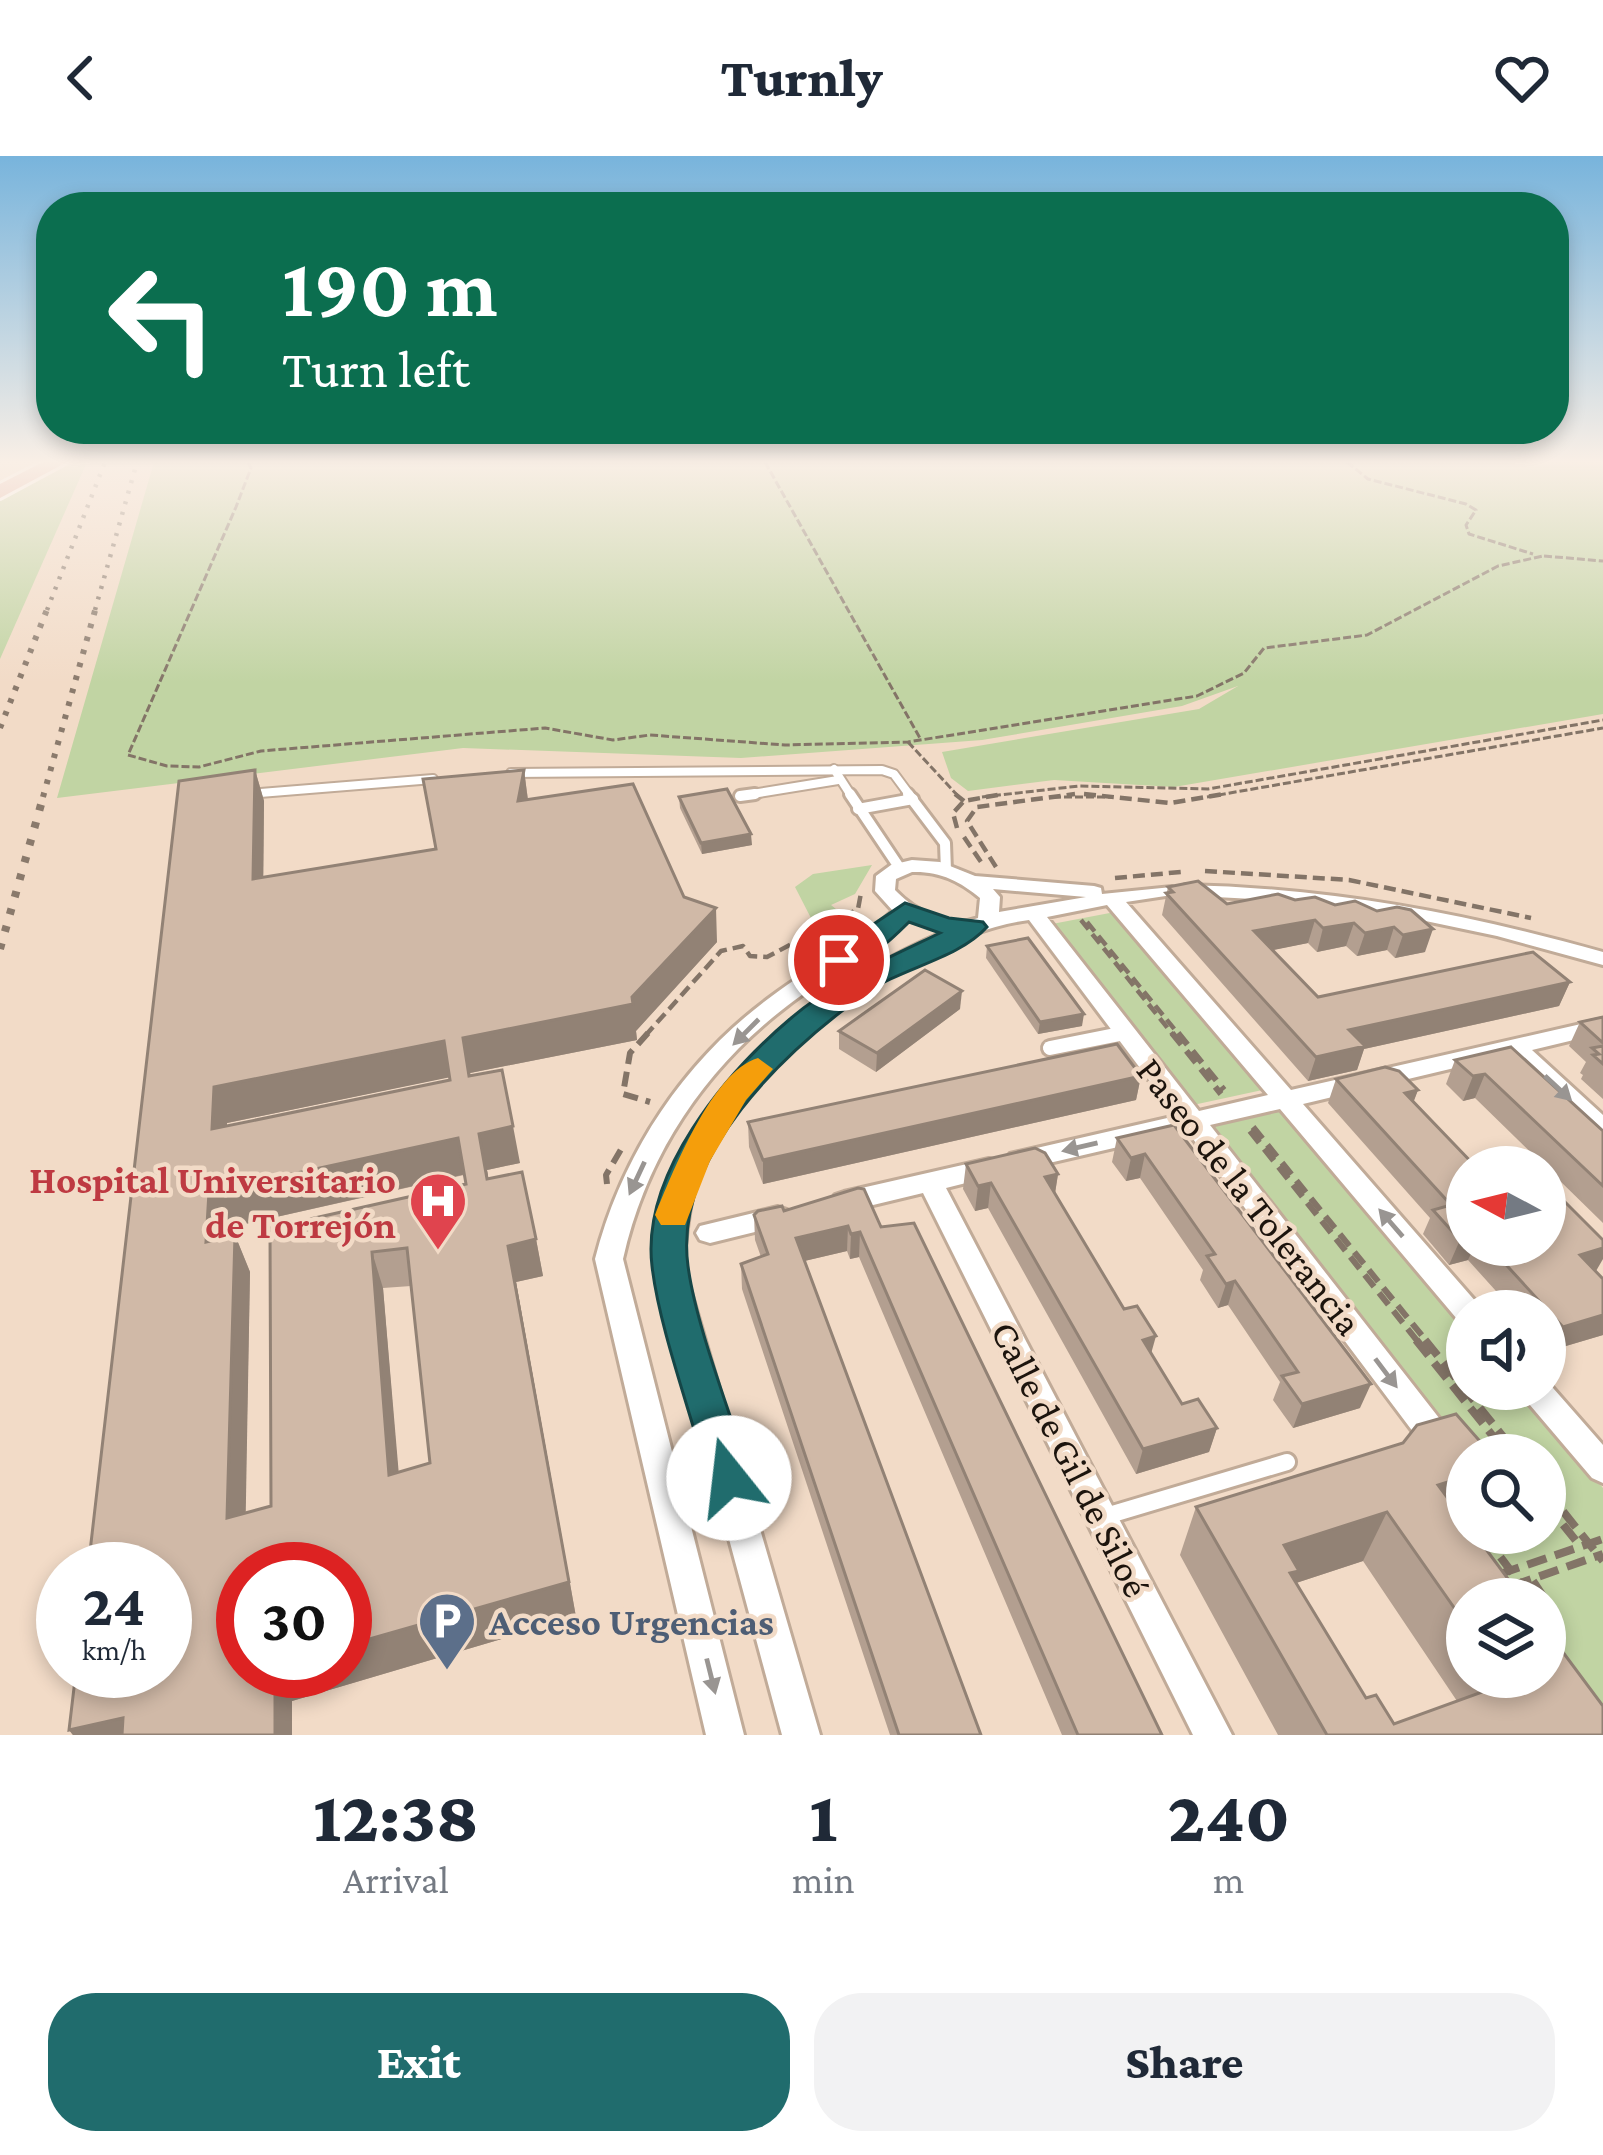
<!DOCTYPE html>
<html lang="en">
<head>
<meta charset="utf-8">
<style>
  body { margin:0; font-family:"Crimson Pro",serif; background:#f2f2f3; color:#1f2937; height:100vh; display:flex; flex-direction:column; font-size:45px; white-space:nowrap }
  * { box-sizing:border-box; margin:0 }
  p { font-size:39px; color:#747a83 }
  .icon { flex:none; width:66px; height:66px; fill:none; stroke:currentColor; stroke-width:2; stroke-linecap:round; stroke-linejoin:round }
  .map { position:relative; height:1579px; overflow:hidden }
  .side { display:flex; flex-direction:column; background:#fff; flex:1 }
  .side>* { flex:none }
  .hud { position:absolute; left:36px; top:36px; width:1533px; height:252px; border-radius:48px; box-shadow:0 6px 18px #0003; background:#0b6e4f; color:#fff; overflow:hidden }
  .needle { width:78px; rotate:277deg }
  .controls { position:absolute; left:1446px; top:990px; display:grid; gap:24px }
  .controls a { display:grid; place-items:center; width:120px; height:120px; border-radius:50%; background:#fff; box-shadow:0 6px 18px #0003; font-size:60px }
  .speed { position:absolute; left:36px; top:1386px; display:flex; gap:24px; font-size:60px; font-weight:700; text-align:center }
  .speed>* { display:grid; place-content:center; width:156px; height:156px; border-radius:50%; background:#fff; box-shadow:0 6px 18px #0003; line-height:1 }
  .speed small { font-size:30px; font-weight:400 }
  .speed .limit { border:18px solid #d22; background:#fff; color:#111 }
  .pin { position:absolute; display:grid; place-items:center; width:102px; height:102px; color:#fff; margin:-51px; border:6px solid #fff; border-radius:50%; box-shadow:0 3px 12px #0007 }
  .me { position:absolute; width:132px; margin:-66px; rotate:344deg; stroke-linejoin:round; filter:drop-shadow(0 0 9px #0008) }
  .turn { display:flex; align-items:center; gap:42px; height:252px; padding:0 48px; font-size:54px }
  .turn .icon { width:156px; height:156px; stroke-width:2.5 }
  .turn b { display:block; font-size:84px; line-height:102px }
  .eta { display:flex; justify-content:space-evenly; align-items:center; height:204px; text-align:center }
  .eta b { font-size:72px; font-weight:800; line-height:84px }
  .action { display:flex; gap:24px; margin-top:auto; padding:24px 48px }
  .action a { flex:1; height:138px; border-radius:48px; background:#206c6d; color:#fff; font-size:48px; font-weight:800; line-height:138px; text-align:center }
  .action a+a { background:#f2f2f3; color:#1f2937 }
  header { display:flex; justify-content:space-between; align-items:center; height:156px; padding:0 48px; background:#fff; font-size:54px; font-weight:800 }
  .map>svg:first-child { display:block }
  .green { fill:#c1d4a3 }
  .lines { fill:none; stroke-linecap:round; stroke-linejoin:round }
  .lane-far3-casing { stroke:#c1ab98; stroke-width:12 }
  .lane-far2-casing { stroke:#c1ab98; stroke-width:16 }
  .lane-far1-casing { stroke:#c1ab98; stroke-width:20 }
  .lane-casing { stroke:#c1ab98; stroke-width:22 }
  .street-casing { stroke:#c1ab98; stroke-width:6 }
  .primary-casing { stroke:#fff; stroke-width:6 }
  .path-far3 { stroke:#837467; stroke-width:3; stroke-dasharray:8 3; stroke-linecap:butt }
  .path-far2 { stroke:#837467; stroke-width:4.5; stroke-dasharray:12 6; stroke-linecap:butt }
  .path-far1 { stroke:#837467; stroke-width:6; stroke-dasharray:15 8; stroke-linecap:butt }
  .path { stroke:#837467; stroke-width:8; stroke-dasharray:20 9; stroke-linecap:butt }
  .lane-far3 { stroke:#fff; stroke-width:8 }
  .lane-far2 { stroke:#fff; stroke-width:10 }
  .lane-far1 { stroke:#fff; stroke-width:14 }
  .lane { stroke:#fff; stroke-width:16 }
  .street { fill:#fff; fill-rule:evenodd }
  .primary { fill:#e1a79b; fill-rule:evenodd }
  .rail-far2 { stroke:#8a7a6c; stroke-width:4.5; stroke-dasharray:3 8; stroke-linecap:butt }
  .rail-far1 { stroke:#8a7a6c; stroke-width:6; stroke-dasharray:4.5 9; stroke-linecap:butt }
  .rail { stroke:#8a7a6c; stroke-width:8; stroke-dasharray:6 12; stroke-linecap:butt }
  .wall { fill:#b39f90; fill-rule:evenodd }
  .shaded-wall { fill:#928275 }
  .building { fill:#d0b9a7; stroke:#928275; stroke-width:3; fill-rule:evenodd }
  .oneway { fill:#999592 }
  .route { fill:#206c6d; stroke:#154647; stroke-width:3 }
  .slow { fill:#f59e0b }
  .labels { text-anchor:middle; dominant-baseline:central; stroke-width:9; stroke-linejoin:round; paint-order:stroke }
  .near-health-label { font-size:39px; font-weight:bold; fill:#be3a42; stroke:#f2dbc7; text-anchor:end }
  .near-street-label { font-size:39px; fill:#1c140d; stroke:#f2dbc7 }
  .near-service-label { font-size:39px; font-weight:bold; fill:#4e5e75; stroke:#f2dbc7; text-anchor:start }
</style>
</head>
<body>
<header><svg class="icon" aria-label="back" viewBox="0 0 24 24"><path d="M15 5l-7 7 7 7"/></svg>Turnly<svg class="icon" aria-label="heart" viewBox="0 0 24 24"><path d="M12 20l-8-8c-3-5 5-10 8-4 3-6 11-1 8 4z"/></svg></header>
<div class="map">
<svg width="1603" height="1579" viewBox="0 0 1603 1579">
  <rect width="100%" height="100%" fill="#f2dbc7"/>
  <g class="green">
    <path d="M67,306h20l-87,197v-161z"/>
    <path d="M154,306h1449v252l-429,73 -120,-7 -86,11 -17,-13 -9,-26 257,-43 39,-23 -56,20 -200,34 -241,18 -278,-10 -406,50z"/>
    <path d="M872,709l-17,29 -24,11 11,9 -29,8 -18,-35 18,-13z"/>
    <path d="M1115,756l152,177 -74,16 -141,-181z"/>
    <path d="M1285,953l182,217v63h53l83,99v247l-58,-70v-66h-47l-29,-41 53,-18 -4,-7h27v-78h-78l-259,-328z"/>
  </g>
  <g class="lines">
    <g class="lane-far3-casing">
      <g id="lane-far3">
        <path d="M834,613l18,28"/>
        <path d="M511,617l371,-3 12,4 17,23"/>
        <path d="M248,638l185,-15"/>
        <path d="M740,640l98,-16"/>
      </g>
    </g>
    <g class="lane-far2-casing">
      <g id="lane-far2">
        <path d="M248,638h5"/>
        <path d="M850,638l49,73"/>
        <path d="M908,638l37,49 1,28"/>
        <path d="M740,640l15,-2"/>
        <path d="M858,653l55,-10"/>
        <path d="M1110,880l15,-3"/>
      </g>
    </g>
    <g class="lane-far1-casing">
      <path id="lane-far1" d="M1050,892l75,-15"/>
    </g>
    <g class="lane-casing">
      <path id="lane" d="M1106,1360l181,-54"/>
    </g>
    <g class="street-casing">
      <g id="street">
        <path d="M912,704l28,2 35,14 119,10 7,2 1,6 70,-7 3,4 -3,4 -46,7 165,188 312,-71v14l-71,17 71,65v23l-9,-3 -85,-80 -206,49 174,199 4,8h-14v12l-10,-4 -177,-210 -70,16 258,330 -1,39 -11,-5 -269,-358 -168,39 -9,-2 -4,-7 4,-7 166,-38 -147,-196c-110,14 -268,132 -320,230 -19,36 -22,75 -26,115l137,470h-38l-127,-470c2,-21 2,-45 9,-65 42,-128 162,-217 282,-269l-38,-11c-37,34 -82,56 -121,86 -84,64 -141,151 -164,253l121,476h-38l-111,-476c27,-105 89,-199 177,-263 40,-30 85,-52 121,-85l-18,-20 1,-15 15,-11zM912,716c27,-1 48,9 68,26l-2,20c-29,11 -63,-7 -83,-28l1,-11zM993,733l93,8 -87,15 1,-15zM1107,749l161,190 -69,16 -152,-194z"/>
        <path d="M1185,729c144,3 280,28 418,67v13l-106,-29 -100,-21 -105,-14 -114,-6 -3,-4z"/>
        <path d="M989,1003l9,2 4,7 -4,7 -52,13 286,547h-39l-270,-542 -79,19 -9,-3 -4,-7 4,-7 9,-3z"/>
        <path d="M778,1051l9,3 4,7 -4,7 -77,19 -10,-3 -4,-7 4,-7z"/>
        <path d="M1546,1224l57,65v38l-11,-5 -68,-80 -4,-9h25z"/>
      </g>
    </g>
    <g class="primary-casing">
      <path id="primary" d="M43,306h24l-67,36v-14z"/>
    </g>
    <g class="path-far3">
      <path d="M248,306l3,6 -15,39 -108,248 39,11 32,1 62,-16 284,-23 68,12 37,-5 135,10 123,-3 289,-46 47,-23 20,-25 103,-13 131,-69 45,-10"/>
      <path d="M765,306l156,278"/>
      <path d="M1347,306l21,17 98,25 10,6 -10,15 3,9 64,20"/>
      <path d="M1544,400l59,5"/>
      <path d="M908,586l51,55"/>
      <path d="M982,641l97,-11 129,3 395,-69"/>
      <path d="M1053,641h58"/>
      <path d="M1207,641l396,-69"/>
    </g>
    <g class="path-far2">
      <path d="M955,638l9,7"/>
      <path d="M1084,638l86,9 54,-9"/>
      <path d="M957,672l-4,-15 11,-12 39,-7"/>
      <path d="M964,681l17,25"/>
      <path d="M996,711l-29,-46 10,-14 98,-13"/>
      <path d="M1205,715l144,9 182,38"/>
      <path d="M1115,722l66,-6"/>
      <path d="M1081,764l93,116"/>
      <path d="M1087,766l93,114"/>
      <path d="M645,880l76,-85 22,-5 7,10 17,1 91,-48 3,-16"/>
    </g>
    <g class="path-far1">
      <path d="M648,877l-18,20 -7,41 27,8"/>
      <path d="M1172,877l49,61"/>
      <path d="M1178,877l46,57"/>
      <path d="M1253,971l175,216"/>
      <path d="M1250,975l169,212"/>
      <path d="M607,1028l-1,-9 17,-29"/>
    </g>
    <g class="path">
      <path d="M1416,1184l92,115"/>
      <path d="M1425,1184l93,115"/>
      <path d="M1545,1333l58,72"/>
      <path d="M1545,1346l36,45"/>
      <path d="M1483,1378l37,49"/>
      <path d="M1500,1418l103,-35"/>
      <path d="M1533,1425l12,18"/>
      <path d="M1512,1430l91,-32"/>
    </g>
    <use href="#lane-far3" class="lane-far3"/>
    <use href="#lane-far2" class="lane-far2"/>
    <use href="#lane-far1" class="lane-far1"/>
    <use href="#lane" class="lane"/>
    <use href="#street" class="street"/>
    <use href="#primary" class="primary"/>
    <g class="rail-far2">
      <path d="M47,454l58,-148"/>
      <path d="M95,454l42,-148"/>
    </g>
    <g class="rail-far1">
      <path d="M0,572l48,-121"/>
      <path d="M43,641l53,-190"/>
    </g>
    <path class="rail" d="M0,793l44,-155"/>
  </g>
  <g class="wall">
    <path d="M255,614l9,31 -1,76 173,-28 88,-79 4,30 156,97 33,45 -81,89 1,9 -167,33 50,90 -33,7 1,9 48,60 7,37 -27,6 60,335 -284,84v34h-219l-4,-5zM449,921l1,3 -223,46v-3zM464,1019l2,9 -196,44 1,278 -26,7 5,-241 -15,-37 -12,3v-9zM411,1130l19,177 -32,9 -15,-184z"/>
    <path d="M679,641l73,48 -50,9 -22,-46z"/>
    <path d="M1168,731l59,17 68,-4 82,11 48,41 -30,6 -8,-8 -30,6 -11,-10 -29,6 -9,-9 -36,7 46,47 252,-15 -11,24 -195,43 -7,21 -49,11 -146,-166z"/>
    <path d="M987,790l95,80 -44,8 -52,-76z"/>
    <path d="M960,853l-84,63 -37,-23v-18z"/>
    <path d="M1603,861v82l-22,-20 2,-4 -3,-2 6,-11 -17,-16 11,-24z"/>
    <path d="M1455,904l148,71v92l-128,-125 -12,3 -17,-17z"/>
    <path d="M1141,920l-5,24 -373,84 -14,-37 -1,-25z"/>
    <path d="M1336,923l82,11 -5,12 54,143h78l51,26 7,8v56l-54,16 -4,-4v-36h-31l-46,-51 -19,5 -26,-31 7,-16 -102,-115z"/>
    <path d="M1174,969l186,283 -67,20 -20,-28 7,-18 -52,-77 -10,3 -18,-28 3,-10 -63,-92 -14,3 -14,-19 5,-24z"/>
    <path d="M966,1008l92,10 -3,20 127,210 35,24 -8,24 -73,22 -148,-266 -13,3 -12,-22z"/>
    <path d="M784,1055l97,16 281,508h-100l-203,-478 -9,2 -3,-8 -43,10 177,474h-91l-148,-446 -1,-25 20,-7 -6,-17 -1,-25z"/>
    <path d="M1467,1299v62l-4,1 4,81v78h78l58,58h-325l-98,-180 16,-48zM1363,1405l94,140 -63,23 -28,-26 -70,-115z"/>
  </g>
  <g class="shaded-wall">
    <path d="M255,614l9,31 -1,111 -10,-33z"/>
    <path d="M524,614l4,31h-10z"/>
    <path d="M751,678l1,11 -50,9 -1,-11z"/>
    <path d="M716,752l1,34 -81,89 1,9 -167,33 6,39 -13,-74 169,-41z"/>
    <path d="M1315,764l-7,23 -59,12 5,-24z"/>
    <path d="M1354,767l-8,23 -29,6 6,-24z"/>
    <path d="M1394,771l-7,23 -30,6 8,-23z"/>
    <path d="M1433,773l-8,23 -30,6 8,-23z"/>
    <path d="M1570,826l-11,24 -195,43 -7,21 -49,11 8,-24 33,-27z"/>
    <path d="M962,835l-2,18 -84,63 1,-19z"/>
    <path d="M1084,858l-2,12 -44,8 2,-12z"/>
    <path d="M444,885l7,36 -224,46 -1,42 -14,-36 2,-42z"/>
    <path d="M1485,918l-10,24 -12,3 10,-25z"/>
    <path d="M1141,920l-5,24 -373,84v-24z"/>
    <path d="M1418,934l-9,24 -4,-21z"/>
    <path d="M513,970l7,37 -33,7 8,46 -16,-82z"/>
    <path d="M458,982l8,36 -243,55 -2,50 -15,-37 3,-50z"/>
    <path d="M1145,998l-5,24 -14,3 5,-23z"/>
    <path d="M1058,1018l-4,25 -9,-22z"/>
    <path d="M991,1027l-3,25 -13,3 3,-25z"/>
    <path d="M848,1070l-1,25 -51,12v-25z"/>
    <path d="M860,1076l-1,25 -9,2 1,-25z"/>
    <path d="M235,1079l15,37 -5,283 -18,-37z"/>
    <path d="M1467,1082v7h8l-7,15 -19,5 11,-25z"/>
    <path d="M536,1083l7,37 -27,6 60,335 -284,84v34h-17v-64h70v-25l224,-64 -61,-336z"/>
    <path d="M1603,1092v11l-7,12 -16,-16z"/>
    <path d="M372,1096l11,36 19,223 -13,-36z"/>
    <path d="M1235,1125l-7,24 -10,3 8,-24z"/>
    <path d="M1603,1159v20l-54,16 14,-24z"/>
    <path d="M1156,1180l-7,25 -6,-21z"/>
    <path d="M1371,1228l-11,24 -67,20 9,-24z"/>
    <path d="M1217,1272l-8,24 -73,22 7,-25z"/>
    <path d="M1467,1320v41l-54,17 25,-49z"/>
    <path d="M1387,1356l-24,49 -70,23 -9,-39z"/>
    <path d="M123,1562l12,17h-62l-4,-5z"/>
  </g>
  <g class="building">
    <path d="M255,614l-2,109 183,-30 -13,-70 101,-9 -6,31 115,-17 51,113 32,11 -84,89 1,7 -170,34 6,38 33,-6 11,56 -34,8 8,45 35,-7 14,67 -28,7 61,336 -224,64v-77h-102v102h32v64h-153l1,-17 -54,12 7,-59h89v-102h-77l91,-788zM444,885l6,39 -238,49 2,-42zM458,982l8,46 -196,44 1,278 -44,12 8,-283 -29,7 3,-50zM407,1092l23,215 -41,12 -17,-223z"/>
    <path d="M727,633l24,45 -50,9 -22,-46z"/>
    <path d="M1198,725l29,23 51,-10 17,6 20,-3 20,8 20,-4 22,10 20,-4 14,3 22,19 -30,6 -9,-8 -29,6 -11,-10 -31,5 -8,-8 -61,11 64,66 215,-45 37,30 -221,48 16,16 -49,11 -150,-164 7,-1 -5,-5z"/>
    <path d="M1028,782l56,76 -44,8 -53,-76z"/>
    <path d="M925,814l37,21 -85,62 -38,-22z"/>
    <path d="M1603,861v26l-23,-21z"/>
    <path d="M1117,888l24,32 -378,84 -15,-38z"/>
    <path d="M1603,890v18l-10,-9 6,-1 -7,-6z"/>
    <path d="M1511,891l92,84v55l-118,-112 -12,2 -18,-16z"/>
    <path d="M1385,911l14,4 19,19 -13,3 71,74h-9v71l-7,2 -27,-30 18,-5 -115,-126z"/>
    <path d="M1174,969l197,259 -69,20 -20,-28 16,-4 -63,-91 -9,3 -19,-28 8,-2 -70,-100 -14,4 -14,-20z"/>
    <path d="M1035,992l10,5 13,21 -13,3 79,132 13,-3 19,30 -13,4 39,64 16,-5 19,29 -74,21 -152,-266 -13,3 -12,-22z"/>
    <path d="M1545,1026l58,58v8l-23,7 23,24v36l-40,12 -75,-82h57z"/>
    <path d="M858,1032l6,1 17,38 33,-4 248,512h-84l-218,-503 -9,2 -3,-8 -52,12 185,497h-82l-158,-471 27,-10 -14,-39 4,-4 24,-5 2,5z"/>
    <path d="M1456,1258l36,41h-25v21l-29,9 29,39v9h7l49,66h-56v27l-80,-114 -103,33 15,26 -9,2 76,125 10,-3 18,29 113,-41 -4,-6h42v-49l58,78v29h-276l-131,-228 207,-64 14,-18z"/>
  </g>
  <defs><path id="oneway-solid" d="M-6-.8H1V-3.2L6.5 0L1 3.2V.8H-6Z" transform="scale(3)"/></defs>
  <g class="oneway">
    <use href="#oneway-solid" transform="translate(746 876) rotate(135)"/>
    <use href="#oneway-solid" transform="translate(1558 932) rotate(43)"/>
    <use href="#oneway-solid" transform="translate(1080 991) rotate(167)"/>
    <use href="#oneway-solid" transform="translate(637 1022) rotate(115)"/>
    <use href="#oneway-solid" transform="translate(1391 1067) rotate(-131)"/>
    <use href="#oneway-solid" transform="translate(1386 1217) rotate(53)"/>
    <use href="#oneway-solid" transform="translate(711 1520) rotate(76)"/>
  </g>
  <linearGradient id="sky" x2="0" y2="1"><stop stop-color="#78b4dc"/><stop offset="0.58" stop-color="#f9efe6"/><stop offset="1" stop-color="#f9efe6" stop-opacity="0"/></linearGradient>
  <rect width="1603" height="527" fill="url(#sky)"/>
  <path class="route" d="M905,747l44,15 34,4 4,5c-29,32 -86,41 -121,66 -81,58 -193,162 -178,273 8,61 44,150 62,212l-6,14 -15,6 -14,-6 -7,-14c-16,-62 -49,-150 -56,-212 -11,-92 73,-192 138,-247 44,-38 98,-61 150,-86l-31,-11c-19,19 -50,50 -80,44v-12z"/>
  <path class="slow" d="M758,902l15,11 -27,31 -36,61 -25,64h-24l-6,-10c17,-41 57,-144 103,-157z"/>
  <defs>
    <g id="hospital-pin" transform="scale(3)"><path d="M0 17L-7.5 6A9.5 9.5 0 1 1 7.5 6Z" fill="#e0444e" stroke="#f2dbc7"/><path d="M-5-5h3v3.5h4V-5h3V5h-3V1.5h-4V5h-3Z" fill="#fff"/></g>
    <g id="parking-pin" transform="scale(3)"><path d="M0 17L-7.5 6A9.5 9.5 0 1 1 7.5 6Z" fill="#5c6f8a" stroke="#f2dbc7"/><path d="M-3.5-5.5H1a3.5 3.5 0 0 1 0 7H-1V5.5H-3.5ZM-1-3.4V-.6H.8a1.4 1.4 0 0 0 0-2.8Z" fill="#fff"/></g>
  </defs>
  <g fill-rule="evenodd">
    <use href="#hospital-pin" x="438" y="1045"/>
    <use href="#parking-pin" x="447" y="1465"/>
  </g>
  <g class="labels">
    <g class="near-health-label">
      <text x="396" y="1023">Hospital Universitario<tspan x="396" dy="45">de Torrejón</tspan></text>
    </g>
    <g class="near-street-label">
      <text transform="translate(1250 1040) rotate(52)">Paseo de la Tolerancia</text>
      <text transform="translate(1071 1303) rotate(63)">Calle de Gil de Siloé</text>
    </g>
    <g class="near-service-label">
      <text x="489" y="1465">Acceso Urgencias</text>
    </g>
  </g>
</svg>
<div class="controls">
<a><svg class="needle" viewBox="-14 -14 28 28"><path d="M0-13l5 13h-10z" fill="#e53935"/><path d="M0 13l5-13h-10z" fill="#747a83"/></svg></a>
<a><svg class="icon" aria-label="sound" viewBox="0 0 24 24"><path d="M4 9h4l5-4v14l-5-4H4zM17 9q2 3 0 6"/></svg></a>
<a><svg class="icon" aria-label="search" viewBox="0 0 24 24"><circle cx="10" cy="10" r="6"/><path d="M15 15l6 6"/></svg></a>
<a><svg class="icon" aria-label="layers" viewBox="0 0 24 24"><path d="M12 4l9 5-9 5-9-5zM3 14l9 5 9-5"/></svg></a>
</div>
<div class="speed"><div>24<small>km/h</small></div><div class="limit">30</div></div>
<div class="pin" style="left:839px;top:804px;background:#d93025"><svg class="icon" aria-label="arrive" viewBox="0 0 24 24"><path d="M6 21V4h12l-3 4 3 4H6"/></svg></div>
<svg class="me" style="left:729px;top:1322px" viewBox="-20 -20 40 40"><circle r="19" fill="#fff"/><path d="M0-13L10 11 0 6-10 11z" fill="#206c6d"/></svg>
<div class="hud">
<div class="turn"><svg class="icon" aria-label="left" viewBox="0 0 24 24"><path d="M17 20v-9H6M10 6l-5 5 5 5"/></svg><div><b>190 m</b>Turn left</div></div>
</div>
</div>
<section class="side">
<div class="eta">
<div><b>12:38</b><p>Arrival</p></div>
<div><b>1</b><p>min</p></div>
<div><b>240</b><p>m</p></div>
</div>
<div class="action"><a>Exit</a><a>Share</a></div>
</section>
</body>
</html>
